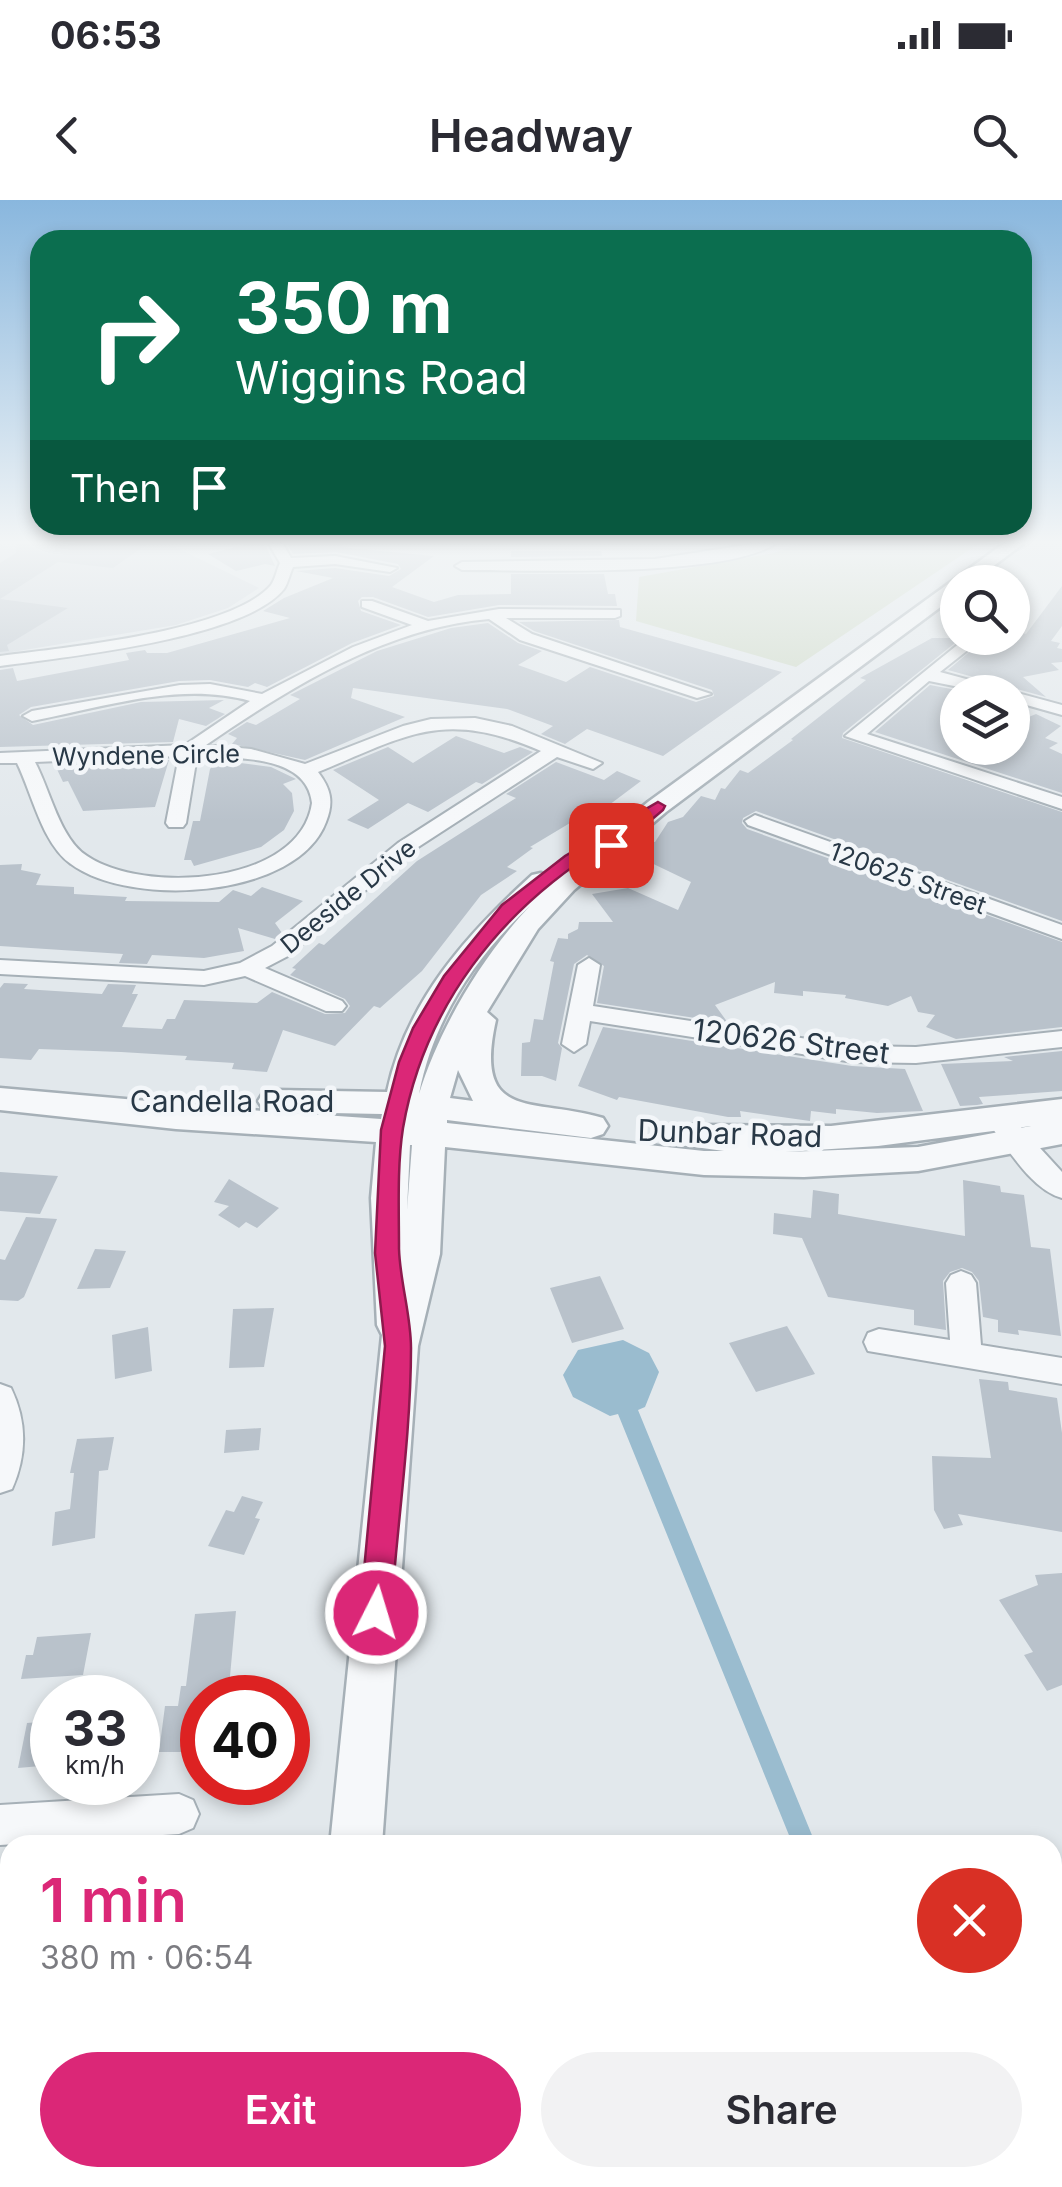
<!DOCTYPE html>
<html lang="en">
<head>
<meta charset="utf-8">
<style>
  body { margin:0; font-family:Inter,sans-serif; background:#f2f2f3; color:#2b2b33; height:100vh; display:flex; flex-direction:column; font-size:38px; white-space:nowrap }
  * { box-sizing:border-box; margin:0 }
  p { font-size:32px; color:#7c7c81 }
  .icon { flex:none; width:55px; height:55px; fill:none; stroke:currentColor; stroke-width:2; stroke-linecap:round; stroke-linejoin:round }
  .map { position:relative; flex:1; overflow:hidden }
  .side { position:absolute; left:0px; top:1635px; width:1062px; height:352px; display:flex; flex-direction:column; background:#fff; border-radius:30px 30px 0 0; box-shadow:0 5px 15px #0003 }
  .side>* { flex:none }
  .top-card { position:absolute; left:30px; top:30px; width:1002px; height:305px; border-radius:30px; box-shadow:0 5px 15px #0003; background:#0b6e4f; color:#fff; overflow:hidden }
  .fabs { position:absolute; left:940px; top:365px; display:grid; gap:20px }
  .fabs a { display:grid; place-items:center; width:90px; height:90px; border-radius:50%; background:#fff; box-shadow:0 5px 15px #0003; font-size:50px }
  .speed { position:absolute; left:30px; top:1475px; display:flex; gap:20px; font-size:50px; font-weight:700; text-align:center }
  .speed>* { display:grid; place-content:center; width:130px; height:130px; border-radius:50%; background:#fff; box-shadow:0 5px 15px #0003; line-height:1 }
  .speed small { font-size:25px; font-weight:400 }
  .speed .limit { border:15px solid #d22; background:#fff; color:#111 }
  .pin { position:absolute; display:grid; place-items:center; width:85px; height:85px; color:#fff; margin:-42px; border-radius:20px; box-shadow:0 5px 15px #0006 }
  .me { position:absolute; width:110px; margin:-55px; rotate:5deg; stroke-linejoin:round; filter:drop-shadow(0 0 8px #0008) }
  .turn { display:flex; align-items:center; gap:35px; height:210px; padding:0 40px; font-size:45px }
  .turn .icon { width:130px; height:130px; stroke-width:2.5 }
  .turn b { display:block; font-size:70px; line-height:85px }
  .then { display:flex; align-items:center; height:95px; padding:0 40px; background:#0003; gap:20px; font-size:38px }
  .round { display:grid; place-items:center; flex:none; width:105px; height:105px; border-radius:52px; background:#f2f2f3 }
  .head { display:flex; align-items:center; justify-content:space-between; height:170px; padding:0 40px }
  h1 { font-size:60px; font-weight:600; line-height:75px; color:#db2777 }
  .primary-button { display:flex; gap:20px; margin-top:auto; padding:20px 40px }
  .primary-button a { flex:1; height:115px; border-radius:60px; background:#db2777; color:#fff; font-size:40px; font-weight:600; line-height:115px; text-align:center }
  .primary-button a+a { background:#f2f2f3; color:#2b2b33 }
  .status { display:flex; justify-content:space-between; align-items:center; height:70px; padding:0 50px; background:#fff; direction:ltr }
  .status svg { height:28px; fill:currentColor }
  header { display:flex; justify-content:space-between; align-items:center; height:130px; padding:0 40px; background:#fff; font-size:45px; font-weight:600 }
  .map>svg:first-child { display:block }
  .built { fill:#d0d7de }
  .green { fill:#cbd7c3 }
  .water { fill:#9abccf }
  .building { fill:#b9c2cb }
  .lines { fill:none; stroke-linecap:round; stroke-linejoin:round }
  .minor-casing { stroke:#a6b0b7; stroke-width:4 }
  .tertiary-casing { stroke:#a6b0b7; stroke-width:5 }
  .minor { fill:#f6f8fa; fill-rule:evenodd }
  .tertiary { fill:#f6f8fa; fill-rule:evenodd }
  .route { fill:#db2777; stroke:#8e194d; stroke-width:2.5 }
  .labels { text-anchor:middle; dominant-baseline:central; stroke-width:9; stroke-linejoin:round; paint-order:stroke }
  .far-street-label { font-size:25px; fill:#283846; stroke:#f3f6f9 }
  .street-label { font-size:30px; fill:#283846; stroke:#f3f6f9 }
</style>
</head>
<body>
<div class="status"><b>06:53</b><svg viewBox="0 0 49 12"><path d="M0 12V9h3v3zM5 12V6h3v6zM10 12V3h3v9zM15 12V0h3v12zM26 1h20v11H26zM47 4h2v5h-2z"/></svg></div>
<header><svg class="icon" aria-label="back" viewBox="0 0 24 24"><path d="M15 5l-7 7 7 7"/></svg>Headway<svg class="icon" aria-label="search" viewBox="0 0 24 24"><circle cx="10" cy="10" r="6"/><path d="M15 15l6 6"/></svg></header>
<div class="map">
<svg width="1062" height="1987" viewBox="0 0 1062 1987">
  <rect width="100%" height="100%" fill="#e2e8ec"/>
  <path class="built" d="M0,344l13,4 10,-4h146l90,44 -31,20 -52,17 -176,29z"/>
  <path class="green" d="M799,344h179l-182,123 -160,-46 3,-44 135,-24z"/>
  <g class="water">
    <path d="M623,1140l26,13 10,19 -14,35 -7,3 178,435h-23l-175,-431 -8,2 -37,-19 -10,-22 15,-25z"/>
    <path d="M1053,1972l9,8v7h-90l-5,-9h85z"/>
  </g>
  <g class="building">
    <path d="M17,344h130l-34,24 -55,-6 -58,37 68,9 -61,37 2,6 -9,1v-89l16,-10z"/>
    <path d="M248,344h17l10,22 -10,-2 -29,7 -28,-17z"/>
    <path d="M287,344h58l-6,3 95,9 -42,31 42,15 24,-7 53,-1v-20h93l4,20h7l2,12 -118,-1 -71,12 -55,-20h-11l-4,4 3,10 40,14 -49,18 -85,44 -12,-4 -7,4 -38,-7 -31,1 -148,26 -12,8 14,10 108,-23 83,-2 -15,8 16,6 -19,12 -27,-7 -6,23 -173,5v-77l13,-2 4,13 112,-21 -3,-7 19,-3 2,3h20l123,-35 -27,-7 21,-13 49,-20 -37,-7 39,-3 54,8 12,-7 -3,-5 -62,-12 -43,2z"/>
    <path d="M511,351h90l1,5 -91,1z"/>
    <path d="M1062,386v40l-11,15 9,2 -3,5 5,1v13l-11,1 8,7 -36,7 23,20 -98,-27 38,-32 26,4v-12l14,4z"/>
    <path d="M619,420l1,7 162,45 -119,84 -76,-27 -22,15 -24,-10 12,-8 -46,-17 -154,-21 -2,10 54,19 -100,43 -73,-16 5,-6 -9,-4 19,-12 9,3 44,-26 -10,-4 87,-44 74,-23 37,-5 30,20 24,8 -24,14 48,17 24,-15 106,35 18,-6 -2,-6 -178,-59 -15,-9z"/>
    <path d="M932,438h29l-118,95 -1,5 220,74v109l-306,-110 -13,7 -1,5 5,6 315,113v85l-106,12 -30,-12 9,-12 -17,-3 -7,-16 -23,10 -43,-8 1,-3 -43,-4v5l-29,-3 1,-11 -60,23 13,18 -131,-20 7,-37 -17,-11 -13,9 -16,79 4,5 -6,33 -14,-5h-21l1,-33 8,-1 4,-23 9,1 11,-58 -4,-1 8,-23 10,1v-5l10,-5 1,-7h34l-21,-28 36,-6 50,22 13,-28 -48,-23 5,-18 7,1 13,-20 15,-5 18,-21 14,4 6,-12 4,1 15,-19 8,3 45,-33 -2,-1 75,-59 -6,-2z"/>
    <path d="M930,485l37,7h-9v19l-16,12 16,5v20h54v-24l24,-10 25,12 -16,12 13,5 -9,5 13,6v39l-187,-61z"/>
    <path d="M456,536l48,17 16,-6 13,5 -51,32 -6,-2 -48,30 -20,-9 -40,26 -21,-9 32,-20 -46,-30 55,-23 25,16z"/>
    <path d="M169,560l-14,47 -72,4 -15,-30 -5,1 -8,-17z"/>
    <path d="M218,560l53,7 25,12 -13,5 9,9 2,18 -10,19 -23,17 -67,19 -3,-6h-7l9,-39h7l10,-52z"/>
    <path d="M556,562l48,18 13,-9 24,10 -48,36 -8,-3 -55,33 3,1 -26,19 10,4 -36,24 -59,76 -42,37 -6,-2 -39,40 -52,-16 -16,42 -35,-3 2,-6 -49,-3 2,-4 -66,-4 -82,-3 -8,11 -31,-2v-70l4,-5 24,1 -4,5 78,5 6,-10 28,1 -4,9h6l-16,33 40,2 5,-10h8l9,-19 73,3 15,-11 53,22 20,-1 5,-7 -5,-7 -55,-24 6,-6 -4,-1 27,-25 5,2 93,-84 99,-63 -10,-4z"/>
    <path d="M22,664l-1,6 20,4 -5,11 38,2v7l53,3 -2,4 94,1 14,-12 18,6 11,-9 41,14 -28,22 7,10 -7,6 -37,-11 6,23 -40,7 -52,-3 -5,9 -28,-1 4,-9 -123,-8v-81z"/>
    <path d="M603,827l249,39 53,3 18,42 -46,2 -41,-4v5l-25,-3 -1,10 -70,-10 1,6h-13l-109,-20 -2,3 -39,-14z"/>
    <path d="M1062,851v40l-83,6 4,7 -6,1 -17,1 -19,-42 72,-3 -9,-4z"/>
    <path d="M0,972l58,4 -18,38 -40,-3z"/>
    <path d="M229,979l39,23 11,6 -22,20 -11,-6 -7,6 -21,-13 11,-9 -15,-4z"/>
    <path d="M963,980l37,6 1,6 23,3 7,52 19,2 11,87 -43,-6 1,5 -21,-3v-12l-15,-3 -4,-36 -7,-9 -10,-4 -12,4 -7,9 3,49 -32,-5v-15l-86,-13 -26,-59 -29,-4 1,-21 37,5 2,-28 26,4 -1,20 127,22z"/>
    <path d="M26,1017l31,2 -33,78 -6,4 -18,-1v-41l5,1z"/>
    <path d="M95,1049l31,2 -16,37 -33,1z"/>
    <path d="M600,1076l24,53 -52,14 -22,-55z"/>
    <path d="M274,1108l-10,59 -35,1 4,-59z"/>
    <path d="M787,1126l28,48 -59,18 -27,-49z"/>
    <path d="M148,1127l4,44 -37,8 -3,-44z"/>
    <path d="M979,1179l29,3 1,8 48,8 5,35v99l-104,-18 5,11 -19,4 -10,-19 -2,-54 59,2z"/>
    <path d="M261,1228l-2,22 -35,3 2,-23z"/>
    <path d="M114,1237l-6,33 -9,1 -4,67 -43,8 3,-34 15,-3 4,-36h-4l7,-34z"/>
    <path d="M242,1296l21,6 -8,16 5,1 -16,36 -36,-9 18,-36 8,2z"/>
    <path d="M1062,1373v112l-15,6 -23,-36 9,-3 -34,-52 39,-15 -3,-10z"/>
    <path d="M236,1411l-8,87h-26v54h-43l6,-46h13l3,-20h5l9,-72z"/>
    <path d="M91,1433l-8,42 -62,4 5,-24h7l4,-18z"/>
    <path d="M52,1521v44l-34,3 9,-45z"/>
  </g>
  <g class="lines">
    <g class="minor-casing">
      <g id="minor">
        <path d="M269,344h14l8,14 44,-2 62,12 -7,4 -55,-8 -42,3c-3,6 -5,16 -9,22 -40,50 -220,68 -284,77v-10c61,-8 231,-24 271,-71 4,-5 6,-16 9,-22z"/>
        <path d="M752,344h23c-53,34 -245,26 -313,26l-7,-4 7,-4 193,-3z"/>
        <path d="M362,401h10l56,20 71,-12 121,1v6l-5,2h-109l26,16 179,60 -14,4 -177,-58 -31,-21c-104,9 -200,69 -283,126l45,4 54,15 98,-38 28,-7 44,-1 37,8 90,37 -9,6 -36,-12 -145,94 -124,105 -23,12 77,33 4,5 -4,5h-16l-81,-35 -41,9 -204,-11v-14l204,11 36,-8 32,-17 126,-103 143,-92c-98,-42 -131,-17 -223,21 13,17 16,30 8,50 -29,77 -196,86 -255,42 -29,-20 -39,-71 -54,-101h-17v-10l185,-8 65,-44c-71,-20 -148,7 -218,20l-9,-5 9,-5 148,-26 30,-1 52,10 91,-47 59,-22 -50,-18zM179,556l-13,67 3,4h14l3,-4 11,-67h12c36,3 98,1 103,47 -12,83 -169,91 -225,53 -27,-17 -37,-66 -52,-94z"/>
        <path d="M966,438h17l-43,34 122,33v10l-50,-14v-9h-28l-55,-11 -62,53 195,63v12l-217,-73z"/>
        <path d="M755,615l307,110v14l-314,-114 -3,-4z"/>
        <path d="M589,758l11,7 -7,41 260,40 63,1 146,-16v16l-146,16 -63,-1 -263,-41 -4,23 -12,8 -12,-8 16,-79z"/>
        <path d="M999,910l9,3 54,59v26c-31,-9 -53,-48 -72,-73l-4,-6 4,-6z"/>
        <path d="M961,1071l10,4 5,8 5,62 81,13v26l-194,-33 -4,-9 4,-9 11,-4 71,11 -4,-57 5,-8z"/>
        <path d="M0,1184l11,4c16,33 16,67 1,101l-12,4z"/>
        <path d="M179,1594l14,6 6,14 -6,14 -14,6 -179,11v-40z"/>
      </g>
    </g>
    <g class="tertiary-casing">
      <g id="tertiary">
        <path d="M1003,344h20l-51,38h-14v12l-292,218 -92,78 -36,39 -51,83 9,8c-23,103 37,77 107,98l5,8 -5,8 -12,4 -144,-18v3l257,28h20l-44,-6 -5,-8 5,-8 12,-4 139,1 231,-27v45l-144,27 -114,6 -100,-2 -259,-28 -5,107 -22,92 -36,499h-52l52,-510 -5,-10 -6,-127 5,-56 -200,-13 -176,-19v-22l273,24 -10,-3 -5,-8 5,-8 11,-3 113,2c19,-90 79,-157 145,-217l9,-2 13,7 94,-78zM530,706c-48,50 -91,123 -111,188 14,-74 56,-137 111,-188zM458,870l15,31 -23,-3zM280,912l102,2 -1,5zM1031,926l-113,21 -133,5 93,-6zM410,945h2l-5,65z"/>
        <path d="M252,1978h62l-4,9h-62z"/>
      </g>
    </g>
    <use href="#minor" class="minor"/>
    <use href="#tertiary" class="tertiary"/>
  </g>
  <linearGradient id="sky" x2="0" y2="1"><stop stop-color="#89b7de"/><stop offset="0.55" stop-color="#f2f5f6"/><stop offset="1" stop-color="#f2f5f6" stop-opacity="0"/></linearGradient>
  <rect width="1062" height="622" fill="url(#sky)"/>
  <path class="route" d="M658,602l7,4 -2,4 -46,39 -13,-3c-104,64 -180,161 -201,282 -6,38 -4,83 -4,121 1,33 12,66 12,99 0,87 -14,177 -20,265l-5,10 -10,5 -11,-5 -5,-10 25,-267 -10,-93 6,-123 18,-68 14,-34 31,-52 58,-71 63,-49z"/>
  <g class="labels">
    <g class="far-street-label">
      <text transform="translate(146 555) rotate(-1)">Wyndene Circle</text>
      <text transform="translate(908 678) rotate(20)">120625 Street</text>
      <text transform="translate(348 696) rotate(-39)">Deeside Drive</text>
    </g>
    <g class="street-label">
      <text transform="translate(791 841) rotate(7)">120626 Street</text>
      <text x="232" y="901">Candella Road</text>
      <text transform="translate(730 933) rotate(2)">Dunbar Road</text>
    </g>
  </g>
</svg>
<div class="fabs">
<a><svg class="icon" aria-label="search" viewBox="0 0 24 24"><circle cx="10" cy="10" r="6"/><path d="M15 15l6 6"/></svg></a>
<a><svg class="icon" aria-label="layers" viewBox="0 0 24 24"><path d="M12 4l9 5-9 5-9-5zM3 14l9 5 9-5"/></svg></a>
</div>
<div class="speed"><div>33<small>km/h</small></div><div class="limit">40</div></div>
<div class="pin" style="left:611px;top:645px;background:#d93025"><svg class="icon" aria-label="arrive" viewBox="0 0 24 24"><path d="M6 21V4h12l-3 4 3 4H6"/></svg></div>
<svg class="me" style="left:376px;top:1413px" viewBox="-20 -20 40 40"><circle r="17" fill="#db2777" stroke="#fff" stroke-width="3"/><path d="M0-11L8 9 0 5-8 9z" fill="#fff"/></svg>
<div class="top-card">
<div class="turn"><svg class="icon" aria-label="right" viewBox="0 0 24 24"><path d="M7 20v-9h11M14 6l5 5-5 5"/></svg><div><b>350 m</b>Wiggins Road</div></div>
<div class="then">Then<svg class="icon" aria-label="arrive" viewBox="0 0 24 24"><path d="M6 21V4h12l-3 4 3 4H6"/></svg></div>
</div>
<section class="side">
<div class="head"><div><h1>1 min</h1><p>380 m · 06:54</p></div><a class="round" style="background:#d93025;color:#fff"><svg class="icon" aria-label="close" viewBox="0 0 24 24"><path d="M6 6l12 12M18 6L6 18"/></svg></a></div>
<div class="primary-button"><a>Exit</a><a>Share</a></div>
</section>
</div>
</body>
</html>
